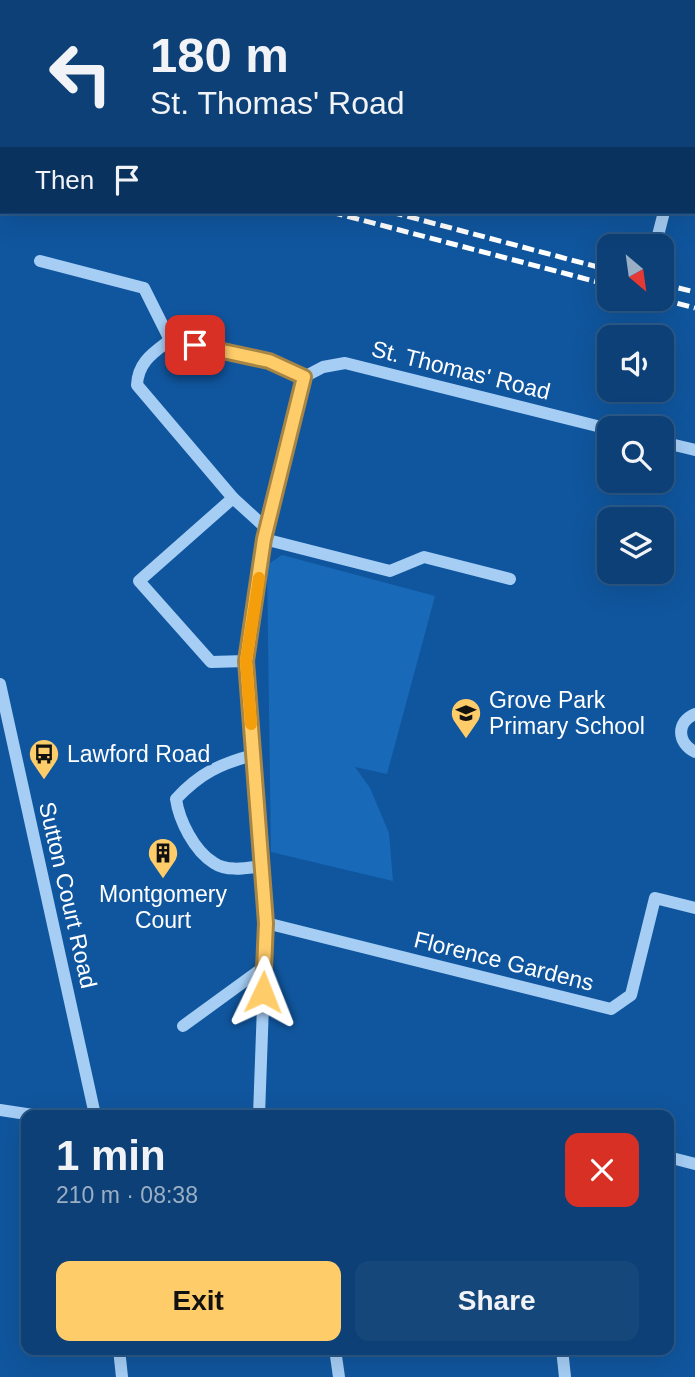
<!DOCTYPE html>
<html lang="en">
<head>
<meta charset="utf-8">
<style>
  body { margin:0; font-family:Helvetica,sans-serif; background:#15477b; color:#f1f3f6; height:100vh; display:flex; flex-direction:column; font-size:26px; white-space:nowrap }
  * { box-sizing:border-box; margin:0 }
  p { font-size:23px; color:#9aafc5 }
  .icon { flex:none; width:38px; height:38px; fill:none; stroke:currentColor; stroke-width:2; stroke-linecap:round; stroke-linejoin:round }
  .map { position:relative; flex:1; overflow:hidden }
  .side { position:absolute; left:21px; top:1110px; width:653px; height:245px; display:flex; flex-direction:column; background:#0c4076; border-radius:14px; box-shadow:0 7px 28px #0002,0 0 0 2px #2c5988 }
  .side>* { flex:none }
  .banner { position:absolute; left:0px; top:0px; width:696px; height:214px; box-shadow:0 7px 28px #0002,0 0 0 2px #2c5988; background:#0c4076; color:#f1f3f6; overflow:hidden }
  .needle { width:46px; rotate:151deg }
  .tools { position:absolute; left:597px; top:234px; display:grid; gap:14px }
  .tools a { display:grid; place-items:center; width:77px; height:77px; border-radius:14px; background:#0c4076; box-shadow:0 7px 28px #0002,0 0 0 2px #2c5988; font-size:35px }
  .pin { position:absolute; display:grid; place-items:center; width:60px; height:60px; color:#fff; margin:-30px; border-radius:14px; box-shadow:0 4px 10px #0006 }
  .me { position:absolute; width:77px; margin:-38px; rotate:2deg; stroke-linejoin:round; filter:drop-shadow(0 0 5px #0008) }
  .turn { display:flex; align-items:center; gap:24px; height:147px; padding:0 35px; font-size:32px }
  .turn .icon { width:91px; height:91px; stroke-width:2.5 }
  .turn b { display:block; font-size:49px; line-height:60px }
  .then { display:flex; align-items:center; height:66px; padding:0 35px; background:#0003; gap:14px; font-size:26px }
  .round { display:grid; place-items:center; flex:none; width:74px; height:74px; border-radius:14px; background:#15477b }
  .overview { display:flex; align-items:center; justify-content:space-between; height:119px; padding:0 35px }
  h1 { font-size:42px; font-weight:700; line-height:52px }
  .cta { display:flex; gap:14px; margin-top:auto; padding:14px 35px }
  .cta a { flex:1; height:80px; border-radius:14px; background:#ffcc6a; color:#111; font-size:28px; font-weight:700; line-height:80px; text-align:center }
  .cta a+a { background:#15477b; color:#f1f3f6 }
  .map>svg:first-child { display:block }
  .green { fill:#1869b8 }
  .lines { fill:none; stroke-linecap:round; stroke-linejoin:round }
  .minor { stroke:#a6cef5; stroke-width:12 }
  .rail { stroke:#fff; stroke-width:5; stroke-dasharray:12 5; stroke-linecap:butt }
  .route-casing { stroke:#a68545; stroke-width:18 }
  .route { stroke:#ffcc6a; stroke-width:12 }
  .slow { stroke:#f59e0b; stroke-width:12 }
  .labels { text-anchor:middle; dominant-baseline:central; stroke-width:7; stroke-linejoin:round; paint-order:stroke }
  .street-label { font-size:23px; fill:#fff; stroke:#10569e }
  .poi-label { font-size:23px; fill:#fff; stroke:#10569e; text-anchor:start }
</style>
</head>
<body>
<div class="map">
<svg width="695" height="1377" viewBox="0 0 695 1377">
  <rect width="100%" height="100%" fill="#10569e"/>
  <path class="green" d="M282,555l153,41 -48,178 -32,-7 15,21 19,45 4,48 -122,-29 -4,-287z"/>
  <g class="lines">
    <g class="minor">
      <path d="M486,0l6,2"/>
      <path d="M695,95v-1"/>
      <path d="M655,247l9,-35"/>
      <path d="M40,261l104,27 26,52 99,21 35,16"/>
      <path d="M170,340c-17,13 -32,22 -33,45l96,113 34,31"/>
      <path d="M662,442l33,8"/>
      <path d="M233,498l-94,83 72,81 35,-1"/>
      <path d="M264,539l126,32 34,-14 86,22"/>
      <path d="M0,684l95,431"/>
      <path d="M695,714c-19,8 -18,29 0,38"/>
      <path d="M253,755c-33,9 -53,18 -77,44 3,21 18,52 38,64 13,9 33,5 48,3"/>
      <path d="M266,923l345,86 20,-14 24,-97 40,10"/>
      <path d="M183,1026l81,-59"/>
      <path d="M0,1110l33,5"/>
      <path d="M259,1115l7,-192 -20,-262 18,-122 40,-162 19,-10 22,-4 264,66"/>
      <path d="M668,1157l27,7"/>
      <path d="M119,1349l3,28"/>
      <path d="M335,1349l4,28"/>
      <path d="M562,1349l3,28"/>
    </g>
    <g class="rail">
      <path d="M0,113h2"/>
      <path d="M0,130h2"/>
      <path d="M331,212l278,73"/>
      <path d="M391,212l218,58"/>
      <path d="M662,284l33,8"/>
      <path d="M661,299l34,9"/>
    </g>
  </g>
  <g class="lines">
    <g class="route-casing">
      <path id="route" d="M195,345l74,16 35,16 -40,162 -18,122 20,262 -3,69"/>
    </g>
    <use href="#route" class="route"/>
    <path class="slow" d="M251,724l-5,-63 13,-83"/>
  </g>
  <defs>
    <g id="school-pin" transform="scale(1.575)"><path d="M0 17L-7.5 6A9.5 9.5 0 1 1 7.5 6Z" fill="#ffcc6a" stroke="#10569e"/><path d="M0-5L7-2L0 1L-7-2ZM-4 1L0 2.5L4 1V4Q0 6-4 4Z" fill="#111"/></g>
    <g id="bus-pin" transform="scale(1.575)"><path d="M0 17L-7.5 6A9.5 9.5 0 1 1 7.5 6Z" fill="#ffcc6a" stroke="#10569e"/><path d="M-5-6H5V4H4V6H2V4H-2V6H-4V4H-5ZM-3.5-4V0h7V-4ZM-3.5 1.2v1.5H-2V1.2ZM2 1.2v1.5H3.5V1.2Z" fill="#111"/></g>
    <g id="building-pin" transform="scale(1.575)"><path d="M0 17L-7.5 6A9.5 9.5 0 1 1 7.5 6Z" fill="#ffcc6a" stroke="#10569e"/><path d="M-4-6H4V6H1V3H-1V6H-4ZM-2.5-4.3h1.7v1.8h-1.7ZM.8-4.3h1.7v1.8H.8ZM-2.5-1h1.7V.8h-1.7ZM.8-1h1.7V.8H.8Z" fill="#111"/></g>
  </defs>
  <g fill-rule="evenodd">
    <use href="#school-pin" x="466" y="713"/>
    <use href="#bus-pin" x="44" y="754"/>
    <use href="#building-pin" x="163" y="853"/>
  </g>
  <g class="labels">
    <g class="street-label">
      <text transform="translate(461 370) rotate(14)">St. Thomas' Road</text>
      <text transform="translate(68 895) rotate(77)">Sutton Court Road</text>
      <text transform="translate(504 961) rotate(14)">Florence Gardens</text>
    </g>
    <g class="poi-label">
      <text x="489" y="700">Grove Park<tspan x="489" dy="26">Primary School</tspan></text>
      <text x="67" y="754">Lawford Road</text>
      <text x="163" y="894" text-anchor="middle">Montgomery<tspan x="163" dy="26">Court</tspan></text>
    </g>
  </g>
</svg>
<div class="tools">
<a><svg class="needle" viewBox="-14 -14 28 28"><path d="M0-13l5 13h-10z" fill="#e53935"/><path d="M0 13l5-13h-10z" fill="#9aafc5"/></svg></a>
<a><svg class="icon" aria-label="sound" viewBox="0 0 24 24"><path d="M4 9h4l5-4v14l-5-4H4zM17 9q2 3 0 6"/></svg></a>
<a><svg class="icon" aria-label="search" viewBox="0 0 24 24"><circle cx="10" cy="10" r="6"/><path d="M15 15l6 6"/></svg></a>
<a><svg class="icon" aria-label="layers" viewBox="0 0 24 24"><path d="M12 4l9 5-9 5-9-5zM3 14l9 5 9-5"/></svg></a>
</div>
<div class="pin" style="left:195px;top:345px;background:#d93025"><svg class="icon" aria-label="arrive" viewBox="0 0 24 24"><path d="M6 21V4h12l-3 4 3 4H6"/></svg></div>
<svg class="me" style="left:263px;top:992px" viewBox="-20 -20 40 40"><path d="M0-17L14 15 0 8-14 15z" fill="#ffcc6a" stroke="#fff" stroke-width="4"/></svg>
<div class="banner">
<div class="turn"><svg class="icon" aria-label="left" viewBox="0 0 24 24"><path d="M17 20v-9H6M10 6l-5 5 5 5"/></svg><div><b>180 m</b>St. Thomas' Road</div></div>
<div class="then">Then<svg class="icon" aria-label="arrive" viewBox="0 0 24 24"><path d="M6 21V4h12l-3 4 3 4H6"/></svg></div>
</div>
<section class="side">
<div class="overview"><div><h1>1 min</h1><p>210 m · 08:38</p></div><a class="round" style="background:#d93025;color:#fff"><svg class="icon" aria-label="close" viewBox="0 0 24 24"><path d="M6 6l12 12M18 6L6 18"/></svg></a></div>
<div class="cta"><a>Exit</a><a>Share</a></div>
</section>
</div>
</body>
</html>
